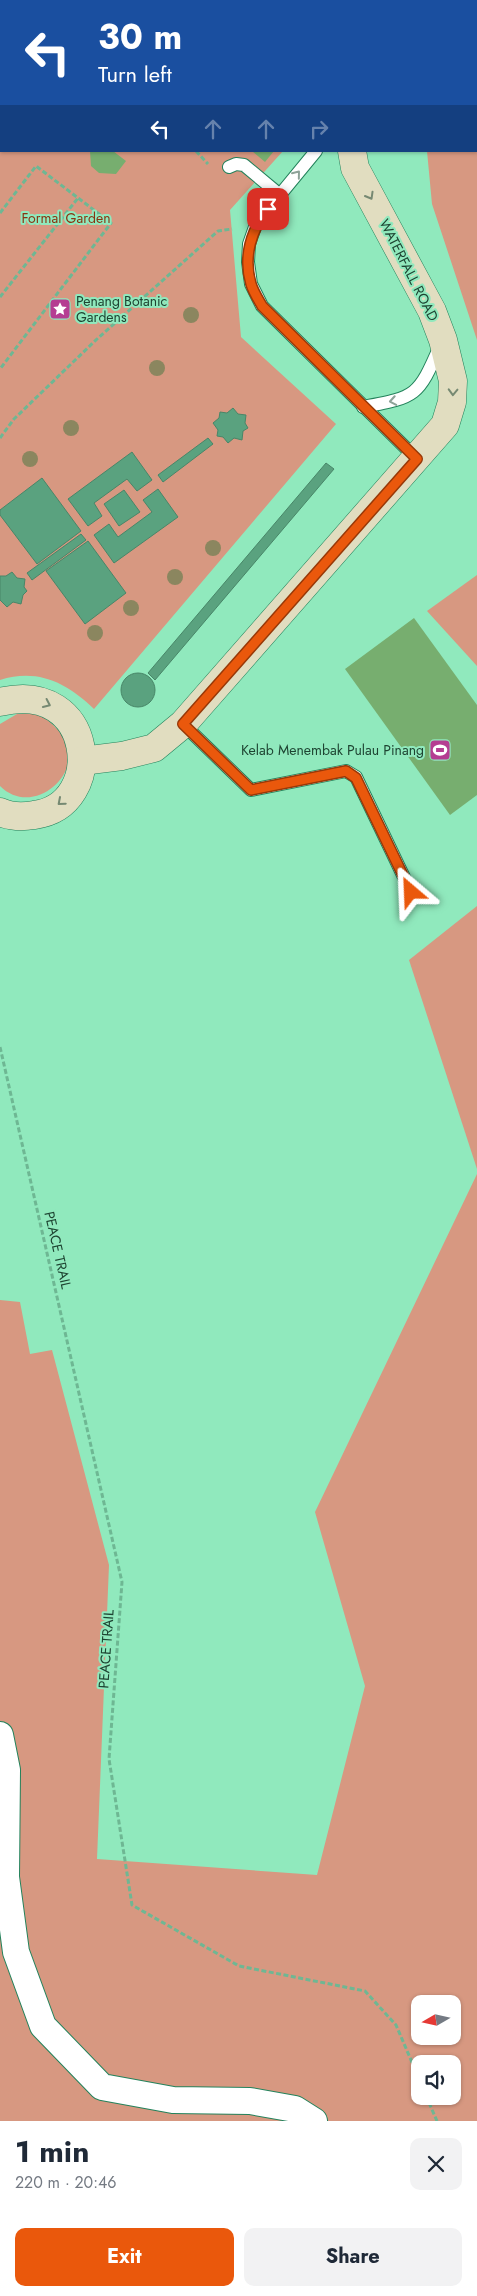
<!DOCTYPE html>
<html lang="en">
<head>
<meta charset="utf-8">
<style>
  body { margin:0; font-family:Jost,sans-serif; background:#f2f2f3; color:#1f2937; height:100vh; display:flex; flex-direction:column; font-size:19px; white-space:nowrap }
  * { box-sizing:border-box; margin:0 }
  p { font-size:16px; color:#747a83 }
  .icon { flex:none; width:28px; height:28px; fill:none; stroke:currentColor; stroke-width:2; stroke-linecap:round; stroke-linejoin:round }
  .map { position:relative; height:2121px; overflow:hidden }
  .sheet { display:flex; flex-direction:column; background:#fff; flex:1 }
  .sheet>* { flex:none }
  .banner { position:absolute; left:0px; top:0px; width:478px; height:152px; box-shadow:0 1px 4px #0004; background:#1a4fa0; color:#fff; overflow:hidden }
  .needle { width:32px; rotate:261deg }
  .buttons { position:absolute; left:411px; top:1995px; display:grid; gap:10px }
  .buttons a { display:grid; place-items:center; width:50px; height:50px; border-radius:10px; background:#fff; box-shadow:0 1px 4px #0004; font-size:25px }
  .pin { position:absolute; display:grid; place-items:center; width:42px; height:42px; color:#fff; margin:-21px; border-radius:10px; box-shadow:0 2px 8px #0006 }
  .me { position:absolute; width:55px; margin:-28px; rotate:334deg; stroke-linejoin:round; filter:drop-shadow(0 0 4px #0008) }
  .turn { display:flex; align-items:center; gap:18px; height:105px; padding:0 15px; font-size:22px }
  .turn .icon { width:65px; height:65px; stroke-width:2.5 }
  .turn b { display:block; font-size:35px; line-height:42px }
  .lanes { display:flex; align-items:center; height:48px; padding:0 15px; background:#0003; justify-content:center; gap:25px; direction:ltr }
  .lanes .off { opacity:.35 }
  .round { display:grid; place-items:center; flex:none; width:52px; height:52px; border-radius:10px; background:#f2f2f3 }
  .summary { display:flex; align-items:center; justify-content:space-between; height:85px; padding:0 15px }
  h1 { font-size:30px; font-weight:700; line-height:38px }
  .button { display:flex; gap:10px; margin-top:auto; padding:10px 15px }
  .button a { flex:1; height:58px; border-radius:10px; background:#ea580c; color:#fff; font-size:20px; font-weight:700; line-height:58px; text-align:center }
  .button a+a { background:#f2f2f3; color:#1f2937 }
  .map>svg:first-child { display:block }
  .green { fill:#d79881; fill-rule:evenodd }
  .water { fill:#5aa27f; stroke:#488668 }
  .building { fill:#77ae6f }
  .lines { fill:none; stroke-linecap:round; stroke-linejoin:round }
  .lane-casing { stroke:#23825b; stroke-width:14 }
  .street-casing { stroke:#23825b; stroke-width:28 }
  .secondary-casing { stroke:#23825b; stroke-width:29 }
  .path { stroke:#6eb793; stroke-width:3; stroke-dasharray:5 2.5; stroke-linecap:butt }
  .lane { stroke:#fff; stroke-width:12 }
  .street { stroke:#fff; stroke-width:26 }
  .secondary { stroke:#e1ddc0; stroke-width:28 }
  .tree { fill:#8b865f }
  .oneway { stroke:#8ea298 }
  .oneway2 { stroke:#768972 }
  .route-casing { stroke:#983908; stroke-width:12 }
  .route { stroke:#ea580c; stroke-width:9 }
  .labels { text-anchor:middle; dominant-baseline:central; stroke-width:4; stroke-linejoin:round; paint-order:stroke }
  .park-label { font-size:14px; fill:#873512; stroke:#90e9bd }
  .street-label { font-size:14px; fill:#1e4432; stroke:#90e9bd }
  .poi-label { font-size:14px; fill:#1e4432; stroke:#90e9bd; text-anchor:start }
</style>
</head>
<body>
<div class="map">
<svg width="477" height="2121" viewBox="0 0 477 2121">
  <rect width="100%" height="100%" fill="#90e9bd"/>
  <g class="green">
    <path d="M0,0h384l-383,1v150h282l-53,59 11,127 95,87 -242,285c-27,-26 -56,-41 -94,-29z"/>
    <path d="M458,0h19v340l-45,-136 -5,-53h49v-150z"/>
    <path d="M477,575v91l-50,-55z"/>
    <path d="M31,713c12,3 18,7 26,16 38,35 -21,93 -57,57v-62l17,-10z"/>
    <path d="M477,906v263l-68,-209z"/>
    <path d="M477,1174v947h-477v-821l20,2 10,52 22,-4 57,215 -12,294 220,16 48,-189 -50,-174zM420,2004h32v32h-32zM420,2064h32v32h-32z"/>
  </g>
  <g class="water">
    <path d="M233,408l5,6 8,1 -1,8 3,5 -5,3 -1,9 -8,-2 -6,5 -5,-6 -6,-1 1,-6 -5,-7 6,-5 1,-6 7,1z"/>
    <path d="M208,438l5,6 -50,38 -5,-7z"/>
    <path d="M132,452l20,28 -15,11 -10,-12 -33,24 8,13 -14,10 -20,-27z"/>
    <path d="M326,463l8,6 -179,211 -7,-7z"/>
    <path d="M42,478l39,53 -44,33 -37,-49v-5z"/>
    <path d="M158,489l20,28 -64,46 -20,-28 15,-11 9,13 34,-25 -9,-12z"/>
    <path d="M124,490l16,22 -21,14 -15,-22z"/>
    <path d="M81,534l5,6 -54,40 -5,-7z"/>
    <path d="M88,541l38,52 -41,31 -39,-53z"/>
    <path d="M12,572l5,6 8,1 -1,8 3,4 -4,4 -2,9 -8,-2 -6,5 -7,-7v-24h6z"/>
    <circle cx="138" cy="690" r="17"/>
  </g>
  <g class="building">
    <path d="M90,151h23l13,10 -10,13 -17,-1 -8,-7z"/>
    <path d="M252,151h22l-9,11z"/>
    <path d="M414,618l63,87v90l-27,20 -105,-146z"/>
  </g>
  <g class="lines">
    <g class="lane-casing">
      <g id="lane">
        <path d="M316,151l-60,73 -7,20 -1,18 3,22 11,22 155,153"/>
        <path d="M229,167l7,-3 8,1 36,30"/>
        <path d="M363,407c53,-10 55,-10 77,-61"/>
        <path d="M183,724l68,66 95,-19 10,6 55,115"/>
      </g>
    </g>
    <g class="street-casing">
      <path id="street" d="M0,1735l7,35 -1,107 10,75 27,74 59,61 71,13 77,1 45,8 19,12"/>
    </g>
    <g class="secondary-casing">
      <g id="secondary">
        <path d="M422,1l1,-1"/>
        <path d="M0,702c95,-24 108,104 34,113 -12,2 -23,2 -34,-3"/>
        <path d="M82,761l40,-5 32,-8 29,-24 262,-299 7,-23 1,-21 -10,-41 -11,-29 -77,-143 -3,-17"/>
      </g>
    </g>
    <g class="path">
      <path d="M262,0l1,1"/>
      <path d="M67,1v-1"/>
      <path d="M476,13l1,-1"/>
      <path d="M0,88l1,2"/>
      <path d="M0,121l1,-3"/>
      <path d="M196,151l12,13"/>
      <path d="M0,213l36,-47 75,57 -111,146"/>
      <path d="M0,297l78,-99"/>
      <path d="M0,438l14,-19 83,-80 121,-108 14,-2"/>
      <path d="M0,1047l122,535 -13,177 23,146 107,61 126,25 31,34 24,56"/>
      <path d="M426,2096l11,25"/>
    </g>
    <use href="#lane" class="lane"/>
    <use href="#street" class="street"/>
    <use href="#secondary" class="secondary"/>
  </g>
  <g class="tree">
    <circle cx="191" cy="315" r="8"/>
    <circle cx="157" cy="368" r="8"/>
    <circle cx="71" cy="428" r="8"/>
    <circle cx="30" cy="459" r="8"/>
    <circle cx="213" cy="548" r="8"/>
    <circle cx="175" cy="577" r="8"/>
    <circle cx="131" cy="608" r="8"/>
    <circle cx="95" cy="633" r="8"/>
  </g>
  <defs><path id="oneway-chevron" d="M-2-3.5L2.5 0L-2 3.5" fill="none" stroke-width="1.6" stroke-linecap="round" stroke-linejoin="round" transform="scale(1.25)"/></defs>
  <g class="oneway">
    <use href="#oneway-chevron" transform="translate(297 174) rotate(-51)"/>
    <use href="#oneway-chevron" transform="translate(393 401) rotate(170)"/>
  </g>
  <g class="oneway2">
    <use href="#oneway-chevron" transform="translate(370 196) rotate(60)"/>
    <use href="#oneway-chevron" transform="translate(453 392) rotate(92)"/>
    <use href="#oneway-chevron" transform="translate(47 704) rotate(25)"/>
    <use href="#oneway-chevron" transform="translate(61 802) rotate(139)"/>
  </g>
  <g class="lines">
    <g class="route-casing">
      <path id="route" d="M268,209c-17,21 -25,48 -17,75 2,7 7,15 11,22l155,153 -234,265 68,66 95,-19 10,7 55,114"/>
    </g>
    <use href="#route" class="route"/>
  </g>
  <defs>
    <g id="sight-square" transform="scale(1.125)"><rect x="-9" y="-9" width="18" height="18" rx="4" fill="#b53d92" stroke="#90e9bd"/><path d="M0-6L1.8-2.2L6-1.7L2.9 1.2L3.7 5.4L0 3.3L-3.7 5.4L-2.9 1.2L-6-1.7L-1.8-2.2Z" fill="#fff"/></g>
    <g id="stadium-square" transform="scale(1.125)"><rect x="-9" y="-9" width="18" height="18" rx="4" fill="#b53d92" stroke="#90e9bd"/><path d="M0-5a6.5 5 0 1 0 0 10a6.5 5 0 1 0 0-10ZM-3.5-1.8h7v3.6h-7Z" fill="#fff"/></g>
  </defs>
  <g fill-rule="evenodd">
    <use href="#sight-square" x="60" y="309"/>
    <use href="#stadium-square" x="440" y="750"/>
  </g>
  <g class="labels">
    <g class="park-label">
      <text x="66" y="218">Formal Garden</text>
    </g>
    <g class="street-label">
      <text transform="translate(409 270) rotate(63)">WATERFALL ROAD</text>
      <text transform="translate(58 1250) rotate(77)">PEACE TRAIL</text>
      <text transform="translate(106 1649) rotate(-86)">PEACE TRAIL</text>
    </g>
    <g class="poi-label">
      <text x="76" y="301">Penang Botanic<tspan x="76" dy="16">Gardens</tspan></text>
      <text x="424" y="750" text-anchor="end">Kelab Menembak Pulau Pinang</text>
    </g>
  </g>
</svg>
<div class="buttons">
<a><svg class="needle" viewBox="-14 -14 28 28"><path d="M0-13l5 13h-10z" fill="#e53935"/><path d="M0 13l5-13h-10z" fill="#747a83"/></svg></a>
<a><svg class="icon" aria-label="sound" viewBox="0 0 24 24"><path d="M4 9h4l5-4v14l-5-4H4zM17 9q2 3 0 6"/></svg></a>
</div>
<div class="pin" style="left:268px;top:209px;background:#d93025"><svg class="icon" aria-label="arrive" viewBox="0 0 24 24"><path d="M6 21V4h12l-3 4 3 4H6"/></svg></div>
<svg class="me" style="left:411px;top:892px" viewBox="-20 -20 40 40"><path d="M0-17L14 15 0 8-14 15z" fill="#ea580c" stroke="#fff" stroke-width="4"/></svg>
<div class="banner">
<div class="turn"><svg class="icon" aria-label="left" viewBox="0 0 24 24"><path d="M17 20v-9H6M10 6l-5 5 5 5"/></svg><div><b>30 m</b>Turn left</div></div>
<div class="lanes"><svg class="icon" aria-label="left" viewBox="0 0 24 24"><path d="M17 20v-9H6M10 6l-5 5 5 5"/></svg><svg class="icon off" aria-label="ahead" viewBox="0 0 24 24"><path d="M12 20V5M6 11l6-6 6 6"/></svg><svg class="icon off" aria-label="ahead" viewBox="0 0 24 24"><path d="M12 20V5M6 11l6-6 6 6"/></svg><svg class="icon off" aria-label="right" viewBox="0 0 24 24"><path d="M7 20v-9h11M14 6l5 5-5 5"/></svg></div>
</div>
</div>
<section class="sheet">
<div class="summary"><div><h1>1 min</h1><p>220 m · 20:46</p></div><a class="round"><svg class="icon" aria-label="close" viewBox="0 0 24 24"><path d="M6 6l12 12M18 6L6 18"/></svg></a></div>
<div class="button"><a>Exit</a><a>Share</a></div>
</section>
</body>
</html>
